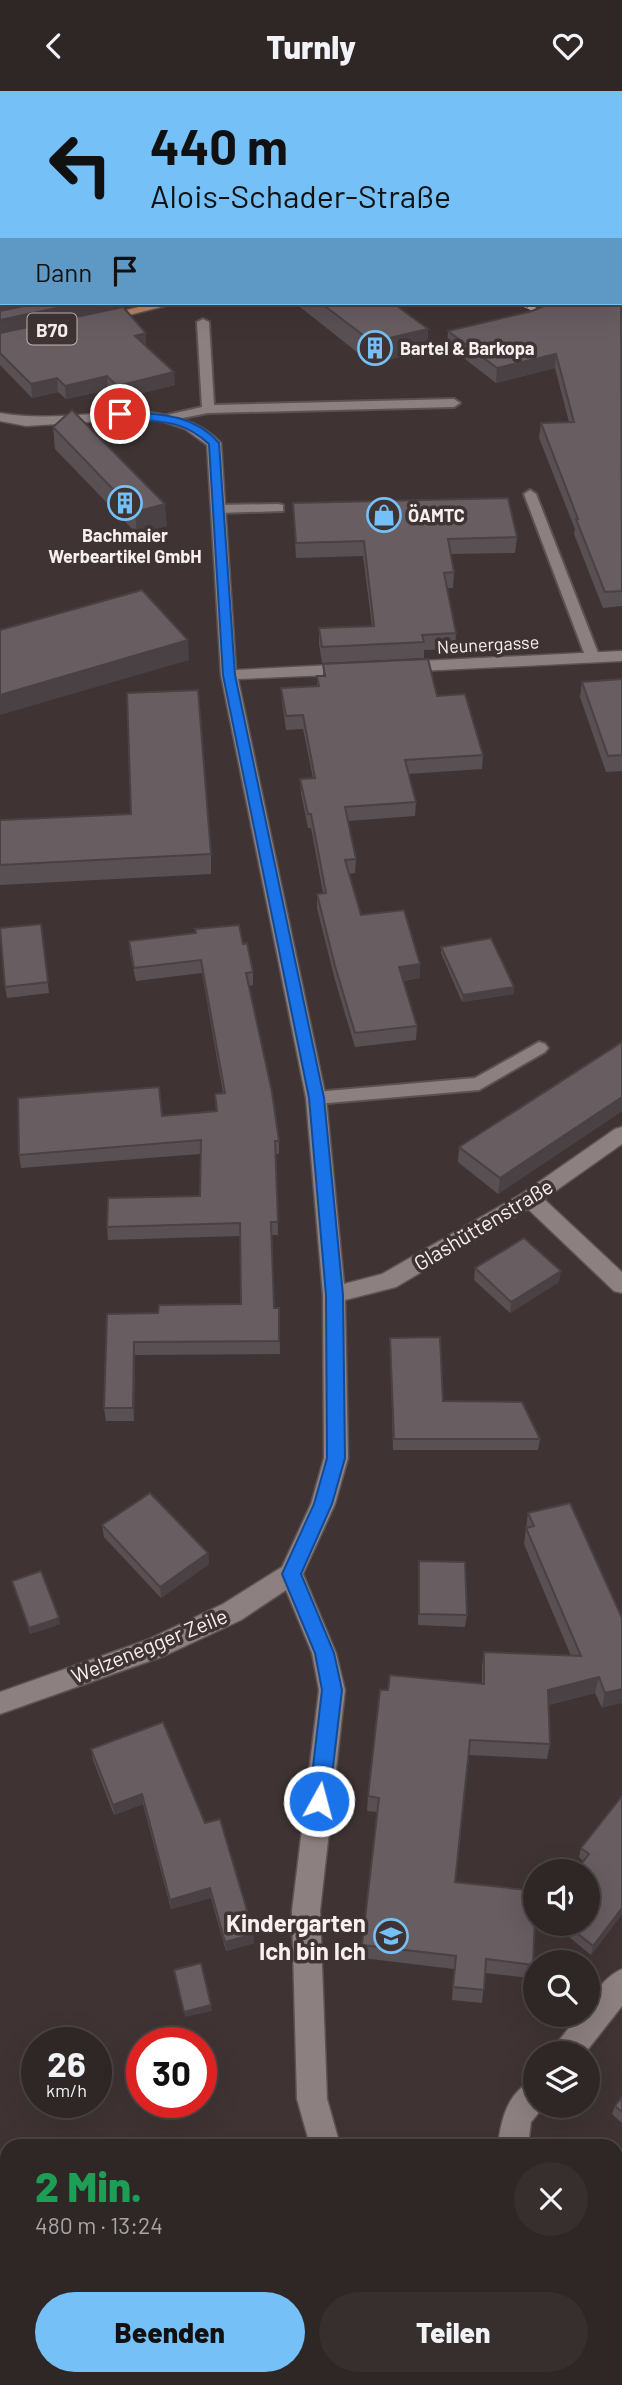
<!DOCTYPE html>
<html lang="de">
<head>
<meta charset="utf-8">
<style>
  body { margin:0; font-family:Barlow,sans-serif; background:#372f2e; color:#f1f3f6; height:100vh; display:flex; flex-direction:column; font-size:26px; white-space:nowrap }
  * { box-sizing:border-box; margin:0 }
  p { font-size:23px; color:#a7a5a7 }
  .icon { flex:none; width:38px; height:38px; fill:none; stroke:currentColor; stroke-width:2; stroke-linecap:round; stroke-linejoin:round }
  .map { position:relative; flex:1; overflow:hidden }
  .drawer { position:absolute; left:0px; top:2048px; width:623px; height:247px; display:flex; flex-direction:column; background:#2f2726; border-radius:21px 21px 0 0; box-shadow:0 7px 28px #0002,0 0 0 2px #4a4443 }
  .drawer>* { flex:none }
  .hud { position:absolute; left:0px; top:0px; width:623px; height:214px; box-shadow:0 7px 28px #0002,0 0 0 2px #4a4443; background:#75c0f6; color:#111; overflow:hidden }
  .fabs { position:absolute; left:523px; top:1768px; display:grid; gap:14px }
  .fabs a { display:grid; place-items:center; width:77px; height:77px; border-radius:50%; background:#2f2726; box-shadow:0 7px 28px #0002,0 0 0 2px #4a4443; font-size:35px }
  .speed { position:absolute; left:21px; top:1936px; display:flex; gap:14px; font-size:35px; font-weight:700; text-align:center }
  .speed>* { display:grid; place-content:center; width:91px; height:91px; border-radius:50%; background:#2f2726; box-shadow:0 7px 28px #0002,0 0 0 2px #4a4443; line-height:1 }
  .speed small { font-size:18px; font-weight:400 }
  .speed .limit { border:10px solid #d22; background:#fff; color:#111 }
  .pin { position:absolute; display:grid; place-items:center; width:60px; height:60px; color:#fff; margin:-30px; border:4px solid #fff; border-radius:50%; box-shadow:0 2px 7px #0007 }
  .me { position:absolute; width:77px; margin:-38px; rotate:7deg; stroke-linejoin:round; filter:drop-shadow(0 0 5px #0008) }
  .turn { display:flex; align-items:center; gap:24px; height:147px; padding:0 35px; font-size:32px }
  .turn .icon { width:91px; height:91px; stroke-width:2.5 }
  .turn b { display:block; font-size:49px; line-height:60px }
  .then { display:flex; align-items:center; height:66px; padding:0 35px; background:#0003; gap:14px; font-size:26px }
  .round { display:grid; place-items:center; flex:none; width:74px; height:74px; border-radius:37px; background:#372f2e }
  .summary { display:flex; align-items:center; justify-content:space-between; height:119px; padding:0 35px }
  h1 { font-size:42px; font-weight:800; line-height:52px; color:#1e9e55 }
  .cta { display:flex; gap:14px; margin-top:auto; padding:14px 35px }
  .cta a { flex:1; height:80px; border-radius:42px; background:#75c0f6; color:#111; font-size:28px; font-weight:800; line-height:80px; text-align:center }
  .cta a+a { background:#372f2e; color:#f1f3f6 }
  header { display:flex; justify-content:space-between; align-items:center; height:91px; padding:0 35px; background:#2f2726; font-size:32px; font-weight:800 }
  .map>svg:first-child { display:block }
  .green { fill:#4d412f }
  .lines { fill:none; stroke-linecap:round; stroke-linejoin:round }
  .service-casing { stroke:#5c5252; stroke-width:4 }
  .minor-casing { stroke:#5c5252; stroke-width:3 }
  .tertiary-casing { stroke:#5c5252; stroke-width:3 }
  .primary-casing { stroke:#5c5252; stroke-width:3 }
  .service { fill:#8d8080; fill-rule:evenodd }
  .minor { fill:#8d8080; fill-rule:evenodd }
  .tertiary { fill:#8d8080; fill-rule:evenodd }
  .primary { fill:#be8264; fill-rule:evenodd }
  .rail-casing { stroke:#a89f9f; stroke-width:4.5 }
  .rail { stroke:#3f3433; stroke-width:2.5; stroke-dasharray:9; stroke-linecap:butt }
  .wall { fill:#595053 }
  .shaded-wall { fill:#494144 }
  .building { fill:#685d61; stroke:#494144; stroke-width:2 }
  .route { fill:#1a73e8; stroke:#114b97; stroke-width:2 }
  .labels { text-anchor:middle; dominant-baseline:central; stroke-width:7; stroke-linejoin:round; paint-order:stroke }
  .far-poi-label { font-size:18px; font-weight:bold; fill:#f8f0f0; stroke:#3f3433; text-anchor:start }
  .far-street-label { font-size:18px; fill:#f8f0f0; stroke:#3f3433 }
  .shield { fill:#3f3433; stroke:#c0b8b7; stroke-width:2 }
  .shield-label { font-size:19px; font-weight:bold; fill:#f8f0f0 }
  .street-label { font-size:21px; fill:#f8f0f0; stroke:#3f3433 }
  .near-poi-label { font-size:24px; font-weight:bold; fill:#f8f0f0; stroke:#3f3433; text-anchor:end }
</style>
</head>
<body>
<header><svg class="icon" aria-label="back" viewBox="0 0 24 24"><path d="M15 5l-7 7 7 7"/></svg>Turnly<svg class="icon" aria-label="heart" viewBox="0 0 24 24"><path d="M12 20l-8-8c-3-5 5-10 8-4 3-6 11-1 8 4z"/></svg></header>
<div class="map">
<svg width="622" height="2294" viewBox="0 0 622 2294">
  <rect width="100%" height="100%" fill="#3f3433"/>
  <path class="green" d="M329,0h293v45l-1,-43z"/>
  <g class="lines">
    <g class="service-casing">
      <g id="service">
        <path d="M203,228l6,3 5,83 240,-6 6,4 -6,4 -246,6 -41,8v-6l35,-8 -5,-85z"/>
        <path d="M530,399l6,4 64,164 -2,3 -5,1 -7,-4 -62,-164z"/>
        <path d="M278,413l5,1v6l-65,2 -6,-4 6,-4z"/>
        <path d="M539,951l6,2 3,4 -3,4 -66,38 -163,14 -6,-2 -3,-4 3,-4 6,-2 159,-14z"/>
      </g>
    </g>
    <g class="minor-casing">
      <g id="minor">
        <path d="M137,320c31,3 62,8 84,32l15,227 115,-6 8,5 -8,5 -113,5 88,419 18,186 38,-10 141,-81 92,-64 7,-2v17l-78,55 78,73v21l-8,-2 -86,-82 -132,78 -51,13 3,158 -13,46 -32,70 33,79 9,37 -25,221 7,188 13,46h-30l-13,-46 -5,-188 27,-221 -7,-37 -26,-63 -45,30 -77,36 -164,58v-22l147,-52 76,-36 59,-37 29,-63 13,-46 -1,-163 -17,-197 -85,-423 -14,-230 -22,-16 -23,-8 -25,-2 -111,7 -26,-5v-8c46,8 91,0 137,-2z"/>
        <path d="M622,560v10l-222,11 -8,-5 8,-5z"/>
        <path d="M622,1878v37l-37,47h-32l4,-10 23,-29h8c0,-17 18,-38 34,-45z"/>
        <path d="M536,1988v26h9l-14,17 -3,23h-30c3,-26 10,-55 38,-66z"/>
      </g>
    </g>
    <g class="tertiary-casing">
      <g id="tertiary">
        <path d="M190,0h13l1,2h-13z"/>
        <rect x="621" y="167" width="1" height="8"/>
      </g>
    </g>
    <g class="primary-casing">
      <g id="primary">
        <rect x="621" y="95" width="1" height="6"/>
        <path d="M155,212h22l-76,19 -6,-4z"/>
      </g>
    </g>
    <use href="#service" class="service"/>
    <use href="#minor" class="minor"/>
    <use href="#tertiary" class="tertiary"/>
    <use href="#primary" class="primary"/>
    <g class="rail-casing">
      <g id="rail">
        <path d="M58,0l4,2"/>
        <path d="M82,0l4,2"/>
        <path d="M102,0l3,2"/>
        <path d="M520,212l32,14"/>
      </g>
    </g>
    <use href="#rail" class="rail"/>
  </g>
  <g class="wall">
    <path d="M0,70h2v142h112l1,5 31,25v13l29,39 -57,14 -10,-9 -42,9 -8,-7 -26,6 -32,-33z"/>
    <path d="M622,183v332l-19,2 -29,-74 1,-5 -36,-91 2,-15 28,-1 -14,-54 -59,15 -49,-38 1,-14 84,-20z"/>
    <path d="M295,212h98l35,26 -1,21 -55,14z"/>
    <path d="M53,336l114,99 -30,8 -82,-85z"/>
    <path d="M293,412l224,34 -2,16 -64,1 3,18 -1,16h-6l9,45 -1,16 -31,1v8l-102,5 -3,-19v-16l53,-2 -9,-70 -67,2z"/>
    <path d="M323,573l114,32 46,59 -1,14 -74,5 8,28 -1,14 -67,5 8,38 -1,14 -6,1 12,41 59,49v14l-17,3 14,45 -1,14 -61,7 -20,-67 -18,-72v-14l6,-1 -12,-65h-3l-7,-35 -1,-14 13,-1 -10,-49 -17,1 -4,-28 -1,-14 36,-2v-10h6z"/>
    <path d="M622,588v92l-16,1 -26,-75 2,-15z"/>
    <path d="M0,729l211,34v20l-211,11z"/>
    <path d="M41,833l8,69 -42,5 -2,-11z"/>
    <path d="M129,850l114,3 10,28v13l-4,1 30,155v13h-3l2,81h-6l2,73h5l1,46 -145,1 -1,66h-28l-2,-13 3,-94 51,-1 83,-9 -1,-68 -132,4 -1,-13 93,-31v-42l-179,14 -2,-13 143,-39 54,-5 -1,-17 8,-1 -21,-120 -66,8 -6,-27z"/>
    <path d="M441,856l73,40v7l-52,8 -21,-49z"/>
    <path d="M622,951v69l-124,83 -40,-32 1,-15z"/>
    <path d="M475,1177l84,14 -49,31 -36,-33z"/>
    <path d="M390,1247l53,63 97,38 -2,11h-145z"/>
    <path d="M528,1422l94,105 -20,90 -7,-15 -47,12 2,39 -3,15 -78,-4 -14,127 78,83 -3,13 -45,-5 -3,30 -30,-3 2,-31 -92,-11 15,-146 -10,-1 1,-15 20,-106 94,-6v-17l2,-15 87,4 -47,-112z"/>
    <path d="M102,1434l106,28 1,11 -48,34 -57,-61z"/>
    <path d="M419,1470l48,54 -2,12 -47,-2z"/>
    <path d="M12,1490l48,43 -30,10z"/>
    <path d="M91,1658l114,74 49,111v9l-28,8 -15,-53 -40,11 -28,-105 -29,11 -21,-55z"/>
    <path d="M622,1705v118l-31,41 -39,-32h36l-5,-62 -4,-4 2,-9z"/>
    <path d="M622,2006v26l-10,-9 3,-8z"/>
  </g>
  <g class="shaded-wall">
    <path d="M2,209v3h51l-53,11v-13z"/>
    <path d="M80,212h34l1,6 -115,24v-13z"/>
    <path d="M428,238l-1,21 -55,14v-22z"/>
    <path d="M146,242v14l-11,-11z"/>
    <path d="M556,263l-1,14 -59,15 1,-15z"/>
    <path d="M174,281l1,13 -57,14 -1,-13z"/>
    <path d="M107,285l1,14 -42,9 -1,-13z"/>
    <path d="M57,287l1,14 -26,6 -1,-14z"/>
    <path d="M165,413l2,22 -30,8 -2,-22z"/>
    <path d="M188,549l1,20 -189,55v-20z"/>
    <path d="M420,873v14l-21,3v-14z"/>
    <path d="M514,896v7l-52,8 1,-7z"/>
    <path d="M622,1006v14l-124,83 2,-16z"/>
    <path d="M561,1180l-2,11 -49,31 1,-11z"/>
    <path d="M134,1251l1,13 -1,66 -1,-13z"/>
    <path d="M208,1462l1,11 -48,34 -1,-11z"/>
    <path d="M59,1527l1,6 -30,10 -1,-6z"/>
    <path d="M599,1586l-4,16 -50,12 3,-15z"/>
    <path d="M622,1598v14l-20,5 3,-15z"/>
    <path d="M142,1703l1,10 -29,11 -1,-10z"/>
    <path d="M210,1797l1,10 -40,11 -1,-9z"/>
    <path d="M622,1817v6l-31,41 2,-9z"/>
    <path d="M254,1843v9l-28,8 -1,-9z"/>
    <path d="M211,1914l1,6 -27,6 -1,-5z"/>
  </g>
  <g class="building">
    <path d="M0,70h2v84l-2,-4z"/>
    <path d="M2,160v49l-2,1v-49z"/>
    <path d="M621,183l1,317 -17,1 -29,-73h2l-37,-96 33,-1 -18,-68 -59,14 -49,-37 84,-20 19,-8h70z"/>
    <path d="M37,212h43l-80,17v-9z"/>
    <path d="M321,212h72l35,26 -56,13z"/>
    <path d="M123,216l23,26 -11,3 39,36 -57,14 -10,-10 -42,10 -8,-8 -26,6 -31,-31v-20z"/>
    <path d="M72,319l93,94 -30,8 -82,-85z"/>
    <path d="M508,407l9,39 -69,2 6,33 -10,1 12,60 -34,2 2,7 -102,5 -3,-19 55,-2 -10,-85 -68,2 -3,-40z"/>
    <path d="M142,499l46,50 -188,55v-65z"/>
    <path d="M428,568l9,37 28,-2 18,61 -78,5 11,42 -71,5 11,52 -11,1 16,55 43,-5 16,54 -21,3 18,59 -62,7 -20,-67 -18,-72 9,-1 -15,-79h-3l-8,-35 15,-1 -12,-63 -17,1 -5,-28 38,-2 -2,-10h8l-2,-12z"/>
    <path d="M622,588v76l-14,1 -26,-74z"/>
    <path d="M198,599l13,164 -211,11v-45l131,-6 -4,-121z"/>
    <path d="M41,833l7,58 -43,5 -5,-59z"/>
    <path d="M239,834l4,19 4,-1 6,29 -7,1 26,119 7,49h-4l3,81h-7l3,86h5v33l-145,1 -1,66h-29l3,-94 51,-1 1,-8 82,-1 -1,-81 -133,4 1,-29 92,-2 1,-56 -182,15 -1,-57 141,-11 3,29 55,-5 -2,-17 10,-1 -24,-133 -67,8 -5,-27 67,-8 -1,-4z"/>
    <path d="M491,847l23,49 -51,8 -22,-48z"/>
    <path d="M622,951v55l-122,81 -41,-31z"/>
    <path d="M524,1147l37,33 -50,31 -36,-34z"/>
    <path d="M440,1246l3,64 79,1 18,37h-146l-4,-101z"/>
    <path d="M150,1402l58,60 -48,34 -58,-62z"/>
    <path d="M570,1412l52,115v71l-17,4 -6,-16 -51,13 2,54 -80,-4 -15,142 81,9 -3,74 -47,-6 -2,31 -31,-3 3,-31 -94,-11 17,-147 -11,-2 12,-106h8l2,-15 94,9v-32l97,4 -55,-128 8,-2 -6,-13z"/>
    <path d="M419,1470l46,1 2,53 -48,-1z"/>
    <path d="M41,1480l18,47 -30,10 -17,-47z"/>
    <path d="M163,1631l42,101 15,-4 34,115 -29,8 -15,-54 -40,12 -28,-106 -29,11 -22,-56z"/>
    <path d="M622,1705v112l-29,38 -28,-23h23v-52h-12l13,-17 -8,-6z"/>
    <path d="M201,1872l10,42 -27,7 -10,-42z"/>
    <path d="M622,2006v15l-7,-6z"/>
  </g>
  <path class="route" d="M120,320c37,3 73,2 99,32l16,232 89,423 19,197 2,163 -13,46 -31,70 33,79 8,37 -13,111 -3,6 -7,3 -7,-3 -3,-6 13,-111 -7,-37 -33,-79 32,-70 13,-46 -1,-163 -17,-197 -86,-423 -14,-231c-30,-28 -55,-21 -92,-27l-2,-3z"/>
  <defs>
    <g id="building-ring" transform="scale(1.75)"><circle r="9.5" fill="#3f3433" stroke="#75c0f6" stroke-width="1.5"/><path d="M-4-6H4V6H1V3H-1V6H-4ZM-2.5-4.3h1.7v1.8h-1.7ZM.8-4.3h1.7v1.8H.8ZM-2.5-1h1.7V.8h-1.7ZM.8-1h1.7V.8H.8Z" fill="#75c0f6"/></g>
    <g id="shop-ring" transform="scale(1.75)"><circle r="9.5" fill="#3f3433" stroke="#75c0f6" stroke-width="1.5"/><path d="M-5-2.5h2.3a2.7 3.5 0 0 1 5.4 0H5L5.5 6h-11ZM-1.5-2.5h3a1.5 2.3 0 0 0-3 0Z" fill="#75c0f6"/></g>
    <g id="school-ring" transform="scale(1.75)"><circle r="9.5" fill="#3f3433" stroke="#75c0f6" stroke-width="1.5"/><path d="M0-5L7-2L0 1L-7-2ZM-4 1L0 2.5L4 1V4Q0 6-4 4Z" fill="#75c0f6"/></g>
  </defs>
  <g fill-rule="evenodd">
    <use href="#building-ring" x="375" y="257"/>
    <use href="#building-ring" x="125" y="412"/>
    <use href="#shop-ring" x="384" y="424"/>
    <use href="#school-ring" x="391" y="1845"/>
  </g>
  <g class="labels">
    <g class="far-poi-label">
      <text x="400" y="257">Bartel &amp; Barkopa</text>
      <text x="408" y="424">ÖAMTC</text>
      <text x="125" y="444" text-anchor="middle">Bachmaier<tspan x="125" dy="21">Werbeartikel GmbH</tspan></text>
    </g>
    <g class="far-street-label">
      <text transform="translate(488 553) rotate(-3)">Neunergasse</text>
    </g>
    <rect class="shield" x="27.5" y="222.5" width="49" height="31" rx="5"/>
    <g class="shield-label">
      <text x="52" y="238">B70</text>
    </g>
    <g class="street-label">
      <text transform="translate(483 1133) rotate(-31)">Glashüttenstraße</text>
      <text transform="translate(149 1554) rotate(-22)">Welzenegger Zeile</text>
    </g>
    <g class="near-poi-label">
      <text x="366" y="1831">Kindergarten<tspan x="366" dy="28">Ich bin Ich</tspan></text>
    </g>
  </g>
</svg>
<div class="fabs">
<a><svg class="icon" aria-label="sound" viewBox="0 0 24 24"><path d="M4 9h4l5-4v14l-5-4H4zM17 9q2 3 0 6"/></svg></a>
<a><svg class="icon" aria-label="search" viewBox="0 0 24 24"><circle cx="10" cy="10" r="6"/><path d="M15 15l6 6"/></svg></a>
<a><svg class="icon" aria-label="layers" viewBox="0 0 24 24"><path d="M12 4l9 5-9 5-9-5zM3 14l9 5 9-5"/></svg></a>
</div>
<div class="speed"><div>26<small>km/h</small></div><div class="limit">30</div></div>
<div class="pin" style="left:120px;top:323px;background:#d93025"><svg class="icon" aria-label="arrive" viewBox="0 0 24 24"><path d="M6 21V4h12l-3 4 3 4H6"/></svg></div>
<svg class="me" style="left:319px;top:1710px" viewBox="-20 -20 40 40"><circle r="17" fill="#1a73e8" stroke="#fff" stroke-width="3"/><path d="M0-11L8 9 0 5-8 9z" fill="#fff"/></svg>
<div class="hud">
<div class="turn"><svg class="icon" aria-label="left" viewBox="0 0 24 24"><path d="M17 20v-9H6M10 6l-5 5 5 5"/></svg><div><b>440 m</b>Alois-Schader-Straße</div></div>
<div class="then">Dann<svg class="icon" aria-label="arrive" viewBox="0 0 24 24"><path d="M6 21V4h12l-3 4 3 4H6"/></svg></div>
</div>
<section class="drawer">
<div class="summary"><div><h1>2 Min.</h1><p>480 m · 13:24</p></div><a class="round"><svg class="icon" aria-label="close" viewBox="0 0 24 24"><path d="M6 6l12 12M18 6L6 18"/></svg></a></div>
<div class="cta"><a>Beenden</a><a>Teilen</a></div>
</section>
</div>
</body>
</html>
